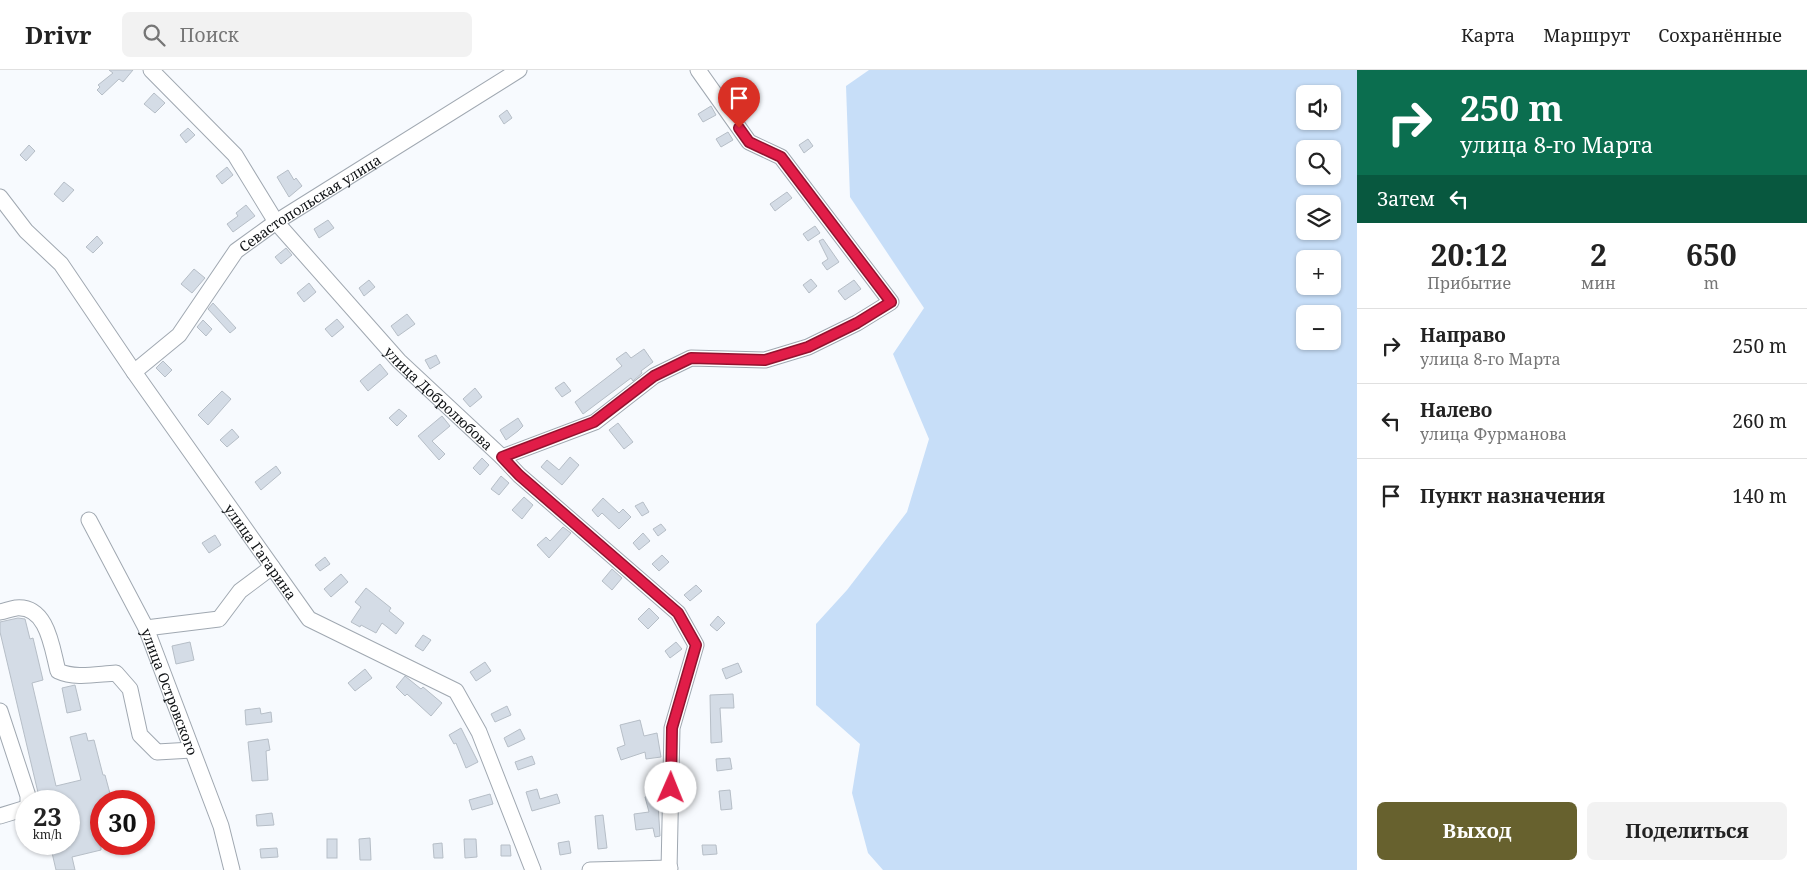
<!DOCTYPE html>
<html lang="ru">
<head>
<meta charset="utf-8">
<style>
  body { margin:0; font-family:"Noto Serif",serif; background:#f2f2f2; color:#222; height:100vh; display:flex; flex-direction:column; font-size:19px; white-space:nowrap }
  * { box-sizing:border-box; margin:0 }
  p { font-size:16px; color:#767676 }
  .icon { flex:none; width:28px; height:28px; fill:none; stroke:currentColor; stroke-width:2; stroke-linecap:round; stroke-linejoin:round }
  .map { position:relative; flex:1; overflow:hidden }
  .panel { display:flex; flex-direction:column; background:#fff; width:450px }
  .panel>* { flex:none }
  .hud { background:#0b6e4f; color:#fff; overflow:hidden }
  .buttons { position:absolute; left:1296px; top:15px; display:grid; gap:10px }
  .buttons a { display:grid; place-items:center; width:45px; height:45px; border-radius:8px; background:#fff; box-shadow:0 1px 4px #0004; font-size:25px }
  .speed { position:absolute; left:15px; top:720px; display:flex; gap:10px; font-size:25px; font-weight:700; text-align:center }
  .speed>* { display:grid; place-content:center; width:65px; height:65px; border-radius:50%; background:#fff; box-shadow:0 1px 4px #0004; line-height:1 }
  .speed small { font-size:12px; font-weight:400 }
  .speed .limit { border:8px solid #d22; background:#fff; color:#111 }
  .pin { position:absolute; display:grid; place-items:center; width:42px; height:42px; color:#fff; margin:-51px -21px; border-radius:50% 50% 50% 0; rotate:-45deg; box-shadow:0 0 5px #0007 }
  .pin .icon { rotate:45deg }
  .me { position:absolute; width:55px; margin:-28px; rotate:1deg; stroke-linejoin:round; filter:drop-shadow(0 0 4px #0008) }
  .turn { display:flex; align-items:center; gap:18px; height:105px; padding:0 20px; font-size:22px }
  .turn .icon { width:65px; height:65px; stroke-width:2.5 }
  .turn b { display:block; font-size:35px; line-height:42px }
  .then { display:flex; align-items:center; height:48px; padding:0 20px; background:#0003; gap:10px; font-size:19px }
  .eta { display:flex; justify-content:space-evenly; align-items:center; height:85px; text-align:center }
  .eta b { font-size:30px; font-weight:700; line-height:35px }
  .button { display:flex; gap:10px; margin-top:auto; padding:10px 20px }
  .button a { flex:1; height:58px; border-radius:8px; background:#67612e; color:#fff; font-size:20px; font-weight:700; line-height:58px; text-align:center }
  .button a+a { background:#f2f2f2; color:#222 }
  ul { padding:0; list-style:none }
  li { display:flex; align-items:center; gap:15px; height:75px; padding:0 20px; border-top:1px solid #e0e0e0 }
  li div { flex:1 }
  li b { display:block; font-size:19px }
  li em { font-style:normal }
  header { display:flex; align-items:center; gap:30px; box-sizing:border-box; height:70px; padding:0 25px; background:#fff; border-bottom:1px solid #e0e0e0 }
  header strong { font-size:24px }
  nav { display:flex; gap:28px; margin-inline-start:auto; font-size:18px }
  .search { width:350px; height:45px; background:#f2f2f2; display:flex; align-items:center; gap:12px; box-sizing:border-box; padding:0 18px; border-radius:8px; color:#767676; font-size:19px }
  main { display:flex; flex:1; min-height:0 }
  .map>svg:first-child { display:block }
  .green { fill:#c7def8; fill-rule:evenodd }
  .building { fill:#d4dce6; stroke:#b6bec7 }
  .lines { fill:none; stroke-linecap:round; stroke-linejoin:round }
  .minor-casing { stroke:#a0a8b1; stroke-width:17 }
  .minor { stroke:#fff; stroke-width:15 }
  .route-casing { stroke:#92132f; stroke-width:12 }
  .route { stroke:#e11d48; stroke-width:9 }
  .labels { text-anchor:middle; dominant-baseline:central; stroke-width:5; stroke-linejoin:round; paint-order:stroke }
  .street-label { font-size:14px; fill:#0f1215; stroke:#f7fafe }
</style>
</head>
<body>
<header>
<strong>Drivr</strong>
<div class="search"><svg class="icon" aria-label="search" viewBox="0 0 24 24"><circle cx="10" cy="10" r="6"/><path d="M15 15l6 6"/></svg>Поиск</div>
<nav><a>Карта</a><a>Маршрут</a><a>Сохранённые</a></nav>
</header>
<main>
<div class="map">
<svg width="1357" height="800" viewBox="0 0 1357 800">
  <rect width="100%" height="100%" fill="#f7fafe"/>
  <path class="green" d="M869,0h488v800h-474l-15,-17 -16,-60 8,-49 -44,-39v-81l31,-34 60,-78 22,-73 -36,-85 31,-46 -74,-111 -4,-111zM1305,24h27v27h-27zM1305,79h27v27h-27zM1305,134h27v27h-27zM1305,189h27v27h-27zM1305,244h27v27h-27z"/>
  <g class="building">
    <path d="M109,0h24l-10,12 -4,-3 -17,16 -5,-5 3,-3 -2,-2 15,-12z"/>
    <path d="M154,23l11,10 -10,10 -11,-9z"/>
    <path d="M711,36l5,9 -13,7 -5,-8z"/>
    <path d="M507,40l5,8 -8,6 -5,-8z"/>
    <path d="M188,58l7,7 -9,8 -6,-8z"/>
    <path d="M728,62l5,8 -12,7 -5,-8z"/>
    <path d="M808,69l5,7 -9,7 -5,-8z"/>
    <path d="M29,75l6,6 -9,10 -6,-6z"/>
    <path d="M227,97l6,8 -11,9 -6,-8z"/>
    <path d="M288,100l6,10 2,-2 6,8 -13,11 -12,-20z"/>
    <path d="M64,112l10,8 -11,12 -9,-8z"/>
    <path d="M787,122l5,6 -17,13 -5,-7z"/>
    <path d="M246,135l9,11 -22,16 -6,-8 11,-8 -2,-3z"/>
    <path d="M328,150l6,8 -15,10 -5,-9z"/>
    <path d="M815,156l5,7 -12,8 -5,-7z"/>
    <path d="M97,166l6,7 -10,10 -7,-6z"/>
    <path d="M823,169l16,23 -12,8 -5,-7 6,-4 -9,-18z"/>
    <path d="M286,178l6,7 -11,9 -6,-7z"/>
    <path d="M194,199l11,9 -13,15 -11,-9z"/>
    <path d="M811,209l6,7 -8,7 -6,-8z"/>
    <path d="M369,210l6,7 -11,9 -5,-8z"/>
    <path d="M854,210l7,9 -16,11 -7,-9z"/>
    <path d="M309,213l7,9 -12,10 -7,-9z"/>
    <path d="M213,233l23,25 -6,5 -22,-24z"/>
    <path d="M407,244l8,10 -17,12 -7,-10z"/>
    <path d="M337,249l7,8 -12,10 -7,-8z"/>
    <path d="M203,250l9,9 -6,7 -9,-9z"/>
    <path d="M644,279l9,13 -12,9 1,2 -9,8 -2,-3 -48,36 -8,-12 47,-36 -6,-7 10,-7 5,6z"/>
    <path d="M436,285l4,8 -10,6 -5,-9z"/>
    <path d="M163,291l9,9 -7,7 -9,-9z"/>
    <path d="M380,294l8,10 -20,17 -8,-10z"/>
    <path d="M564,312l7,9 -9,6 -7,-9z"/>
    <path d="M475,318l7,9 -12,10 -7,-8z"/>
    <path d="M222,321l9,8 -23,26 -10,-10z"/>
    <path d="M399,339l8,7 -10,10 -8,-8z"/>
    <path d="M442,346l8,10 -18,15 13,13 -6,6 -21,-24z"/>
    <path d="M518,348l5,8 -5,5 -12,9 -6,-10z"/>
    <path d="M618,353l15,19 -9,7 -15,-19z"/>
    <path d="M232,359l7,8 -12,10 -7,-7z"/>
    <path d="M570,387l9,8 -17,20 -21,-18 6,-7 12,10z"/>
    <path d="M482,388l7,7 -9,10 -7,-7z"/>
    <path d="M276,396l5,7 -20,17 -6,-8z"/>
    <path d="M501,406l8,7 -10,12 -8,-6z"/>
    <path d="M524,427l9,8 -11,14 -10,-9z"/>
    <path d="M603,428l16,15 4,-4 8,8 -12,12 -17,-16 -4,4 -6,-7z"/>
    <path d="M643,432l6,10 -7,4 -7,-10z"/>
    <path d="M661,454l5,6 -8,6 -5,-7z"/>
    <path d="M563,457l8,6 -22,25 -12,-13 9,-8 4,4z"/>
    <path d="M643,463l7,8 -11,9 -6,-7z"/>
    <path d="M215,465l6,10 -12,8 -7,-10z"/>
    <path d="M662,485l7,7 -10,9 -7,-7z"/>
    <path d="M325,487l5,7 -10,7 -5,-6z"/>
    <path d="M612,499l10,9 -10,12 -10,-9z"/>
    <path d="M341,504l7,8 -17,15 -7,-8z"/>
    <path d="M696,515l6,6 -12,10 -6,-6z"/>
    <path d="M366,518l25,20 -2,3 15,12 -8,11 -14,-11 -6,10 -15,-8 -1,2 -9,-5 10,-15 -6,-5z"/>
    <path d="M649,538l10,10 -11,11 -10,-10z"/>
    <path d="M718,546l7,7 -8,8 -7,-6z"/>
    <path d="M18,548l7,1 5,20 3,-1 10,42 -11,3 24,103 25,-6 -11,-43 16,-4 2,8 6,-1 9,35h2l7,26h-11v49l-29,7 3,13h-19l-6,-26h19v-43h-29l-40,-169v-10z"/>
    <path d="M423,565l8,5 -8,11 -8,-5z"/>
    <path d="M190,572l4,18 -18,4 -4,-18z"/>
    <path d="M676,572l6,7 -12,9 -5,-7z"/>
    <path d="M485,592l6,9 -15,10 -6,-9z"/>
    <path d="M738,593l4,9 -16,7 -4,-10z"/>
    <path d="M365,599l7,9 -17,13 -7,-8z"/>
    <path d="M405,606l16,13 2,-2 19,16 -11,13 -24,-22 -2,2 -9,-9z"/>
    <path d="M75,615l6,25 -14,3 -5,-25z"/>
    <path d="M733,624l1,14h-14l2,34 -11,1 -1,-48z"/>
    <path d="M507,636l4,9 -16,7 -4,-8z"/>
    <path d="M260,638l1,6 10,-2 1,10 -26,3 -1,-15z"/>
    <path d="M640,650l4,16 13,-3 4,24 -15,2 -1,-7 -24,8 -4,-12 8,-3 -5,-20z"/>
    <path d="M461,658l17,34 -12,6 -10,-25 -2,1 -5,-9z"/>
    <path d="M520,659l5,10 -17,8 -4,-9z"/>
    <path d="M268,669l2,11 -4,1 2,29 -16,1 -4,-39z"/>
    <path d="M532,686l3,8 -17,6 -3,-8z"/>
    <path d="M730,688l2,11 -15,2 -1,-12z"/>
    <path d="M537,719l3,10 17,-5 3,9 -28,8 -6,-19z"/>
    <path d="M730,720l2,19 -11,1 -2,-19z"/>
    <path d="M490,724l3,10 -21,6 -3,-10z"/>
    <path d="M658,724l3,9 -3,1 2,32 -5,1 -2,-9 -17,2 -2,-16 15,-2 -4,-15z"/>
    <path d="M272,743l2,12 -17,1 -1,-11z"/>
    <path d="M603,745l4,33 -9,1 -3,-33z"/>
    <path d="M370,768l1,22h-11l-1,-21z"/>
    <rect x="327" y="769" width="10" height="19"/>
    <path d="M464,769h12l1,18 -12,1z"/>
    <path d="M569,771l2,12 -11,2 -2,-12z"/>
    <path d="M442,773l1,15h-9l-1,-14z"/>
    <path d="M501,775h9l1,11h-10z"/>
    <path d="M702,775h14l1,9 -14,1z"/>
    <path d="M277,778l1,9 -17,1 -1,-9z"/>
  </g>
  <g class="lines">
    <g class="minor-casing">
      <g id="minor">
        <path id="s1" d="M151,0l84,85 41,67 123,139 103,96 17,18 159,138 18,32 -24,83 -3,142"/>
        <path id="s2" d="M0,127l26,34 35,33 73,108 175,247 147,72 23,41 54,138"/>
        <path id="s3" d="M134,302l45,-37 57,-84 40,-29 243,-152"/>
        <path d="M502,387l93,-35 59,-46 37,-18 74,2 43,-13 49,-24 34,-21 -110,-145 -32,-15 -51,-72"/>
        <path id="s4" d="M89,450l57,108 75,198 11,44"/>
        <path d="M0,542c5,-1 10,-3 16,-4 32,-3 36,41 42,63 17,8 39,3 58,2l14,16 10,46 17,17 35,-2"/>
        <path d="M146,558l73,-9 21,-28 32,-24"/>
        <path d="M0,641l28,85v5"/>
        <path d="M0,746l26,-8"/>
        <path d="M590,800l80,-2"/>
      </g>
    </g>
    <use href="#minor" class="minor"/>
  </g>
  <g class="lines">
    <g class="route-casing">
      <path id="route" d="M671,718l1,-60 24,-83 -18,-32 -159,-138 -17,-18 92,-35 60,-46 37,-18 74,2 43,-13 49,-24 34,-21 -110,-145 -32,-15 -10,-14"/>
    </g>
    <use href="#route" class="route"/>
  </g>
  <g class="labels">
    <g class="street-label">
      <text stroke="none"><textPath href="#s3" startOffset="248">Севастопольская улица</textPath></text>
      <text stroke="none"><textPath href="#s1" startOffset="438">улица Добролюбова</textPath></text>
      <text stroke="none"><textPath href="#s2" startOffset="441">улица Гагарина</textPath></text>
      <text stroke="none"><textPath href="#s4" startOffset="190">улица Островского</textPath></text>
    </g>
  </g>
</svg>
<div class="buttons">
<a><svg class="icon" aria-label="sound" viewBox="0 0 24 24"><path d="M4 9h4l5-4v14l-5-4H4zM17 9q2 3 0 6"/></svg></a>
<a><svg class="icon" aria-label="search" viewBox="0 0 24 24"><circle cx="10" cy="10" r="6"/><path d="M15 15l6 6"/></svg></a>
<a><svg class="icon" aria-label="layers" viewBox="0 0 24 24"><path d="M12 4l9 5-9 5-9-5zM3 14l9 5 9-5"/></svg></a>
<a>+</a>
<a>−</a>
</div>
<div class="speed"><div>23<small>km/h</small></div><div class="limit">30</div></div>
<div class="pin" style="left:739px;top:58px;background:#d93025"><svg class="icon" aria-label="arrive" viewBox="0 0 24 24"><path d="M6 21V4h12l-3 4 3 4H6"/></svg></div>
<svg class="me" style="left:671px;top:718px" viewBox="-20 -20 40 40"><circle r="19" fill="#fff"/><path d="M0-13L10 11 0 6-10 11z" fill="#e11d48"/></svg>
</div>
<section class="panel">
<div class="hud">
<div class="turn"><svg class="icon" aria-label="right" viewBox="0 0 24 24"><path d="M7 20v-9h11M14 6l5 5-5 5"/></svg><div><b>250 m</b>улица 8-го Марта</div></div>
<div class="then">Затем<svg class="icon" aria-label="left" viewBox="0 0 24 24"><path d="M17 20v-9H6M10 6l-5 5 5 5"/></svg></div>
</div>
<div class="eta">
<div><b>20:12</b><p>Прибытие</p></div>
<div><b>2</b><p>мин</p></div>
<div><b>650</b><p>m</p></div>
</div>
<ul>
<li><svg class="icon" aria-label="right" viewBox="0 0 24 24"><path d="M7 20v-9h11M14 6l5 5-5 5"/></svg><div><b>Направо</b><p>улица 8-го Марта</p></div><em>250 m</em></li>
<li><svg class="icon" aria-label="left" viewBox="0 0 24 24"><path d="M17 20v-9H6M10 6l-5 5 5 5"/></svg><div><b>Налево</b><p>улица Фурманова</p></div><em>260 m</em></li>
<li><svg class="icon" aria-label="arrive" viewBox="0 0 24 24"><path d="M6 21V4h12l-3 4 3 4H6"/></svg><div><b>Пункт назначения</b></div><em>140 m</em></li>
</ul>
<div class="button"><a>Выход</a><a>Поделиться</a></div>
</section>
</main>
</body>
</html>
